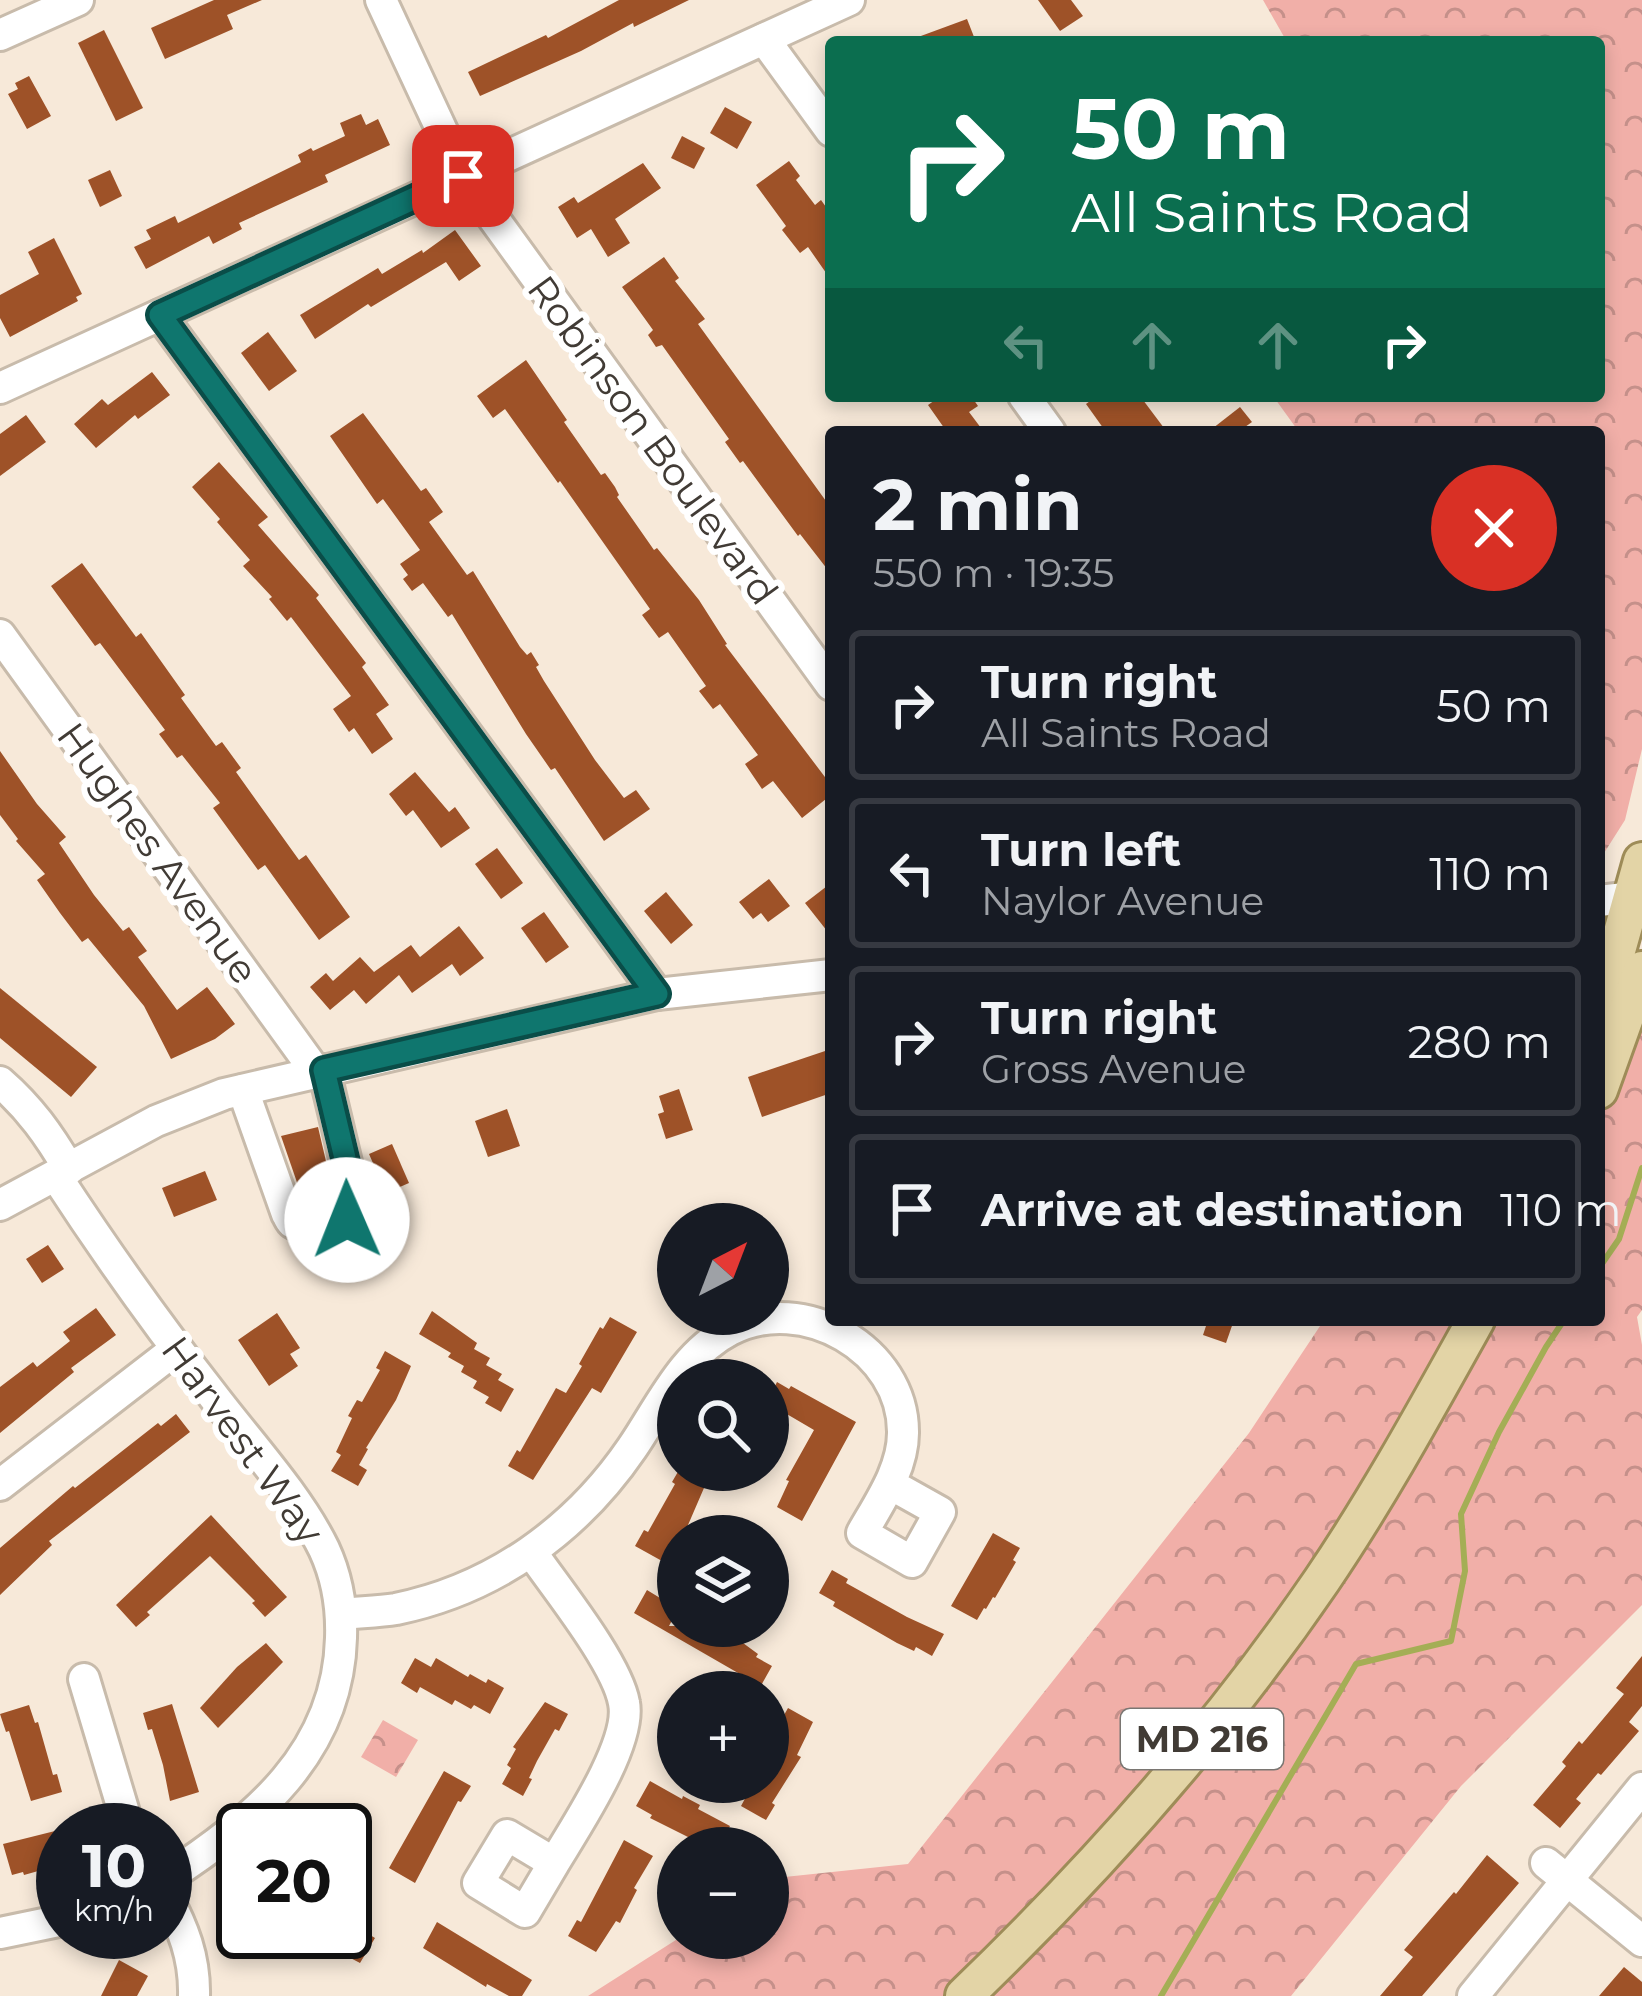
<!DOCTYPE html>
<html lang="en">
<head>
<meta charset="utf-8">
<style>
  body { margin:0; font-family:Montserrat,sans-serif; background:#20242c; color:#f1f3f6; height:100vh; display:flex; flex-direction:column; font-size:45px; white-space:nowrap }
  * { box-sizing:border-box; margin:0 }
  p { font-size:39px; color:#9ea1a6 }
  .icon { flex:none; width:66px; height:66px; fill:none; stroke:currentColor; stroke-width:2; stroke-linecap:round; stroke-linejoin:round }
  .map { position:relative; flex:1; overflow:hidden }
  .side { position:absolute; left:825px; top:426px; width:780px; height:900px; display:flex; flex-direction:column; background:#171b24; border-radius:12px; box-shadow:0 6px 18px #0003 }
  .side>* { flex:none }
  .banner { position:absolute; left:825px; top:36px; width:780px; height:366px; border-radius:12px; box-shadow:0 6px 18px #0003; background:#0b6e4f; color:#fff; overflow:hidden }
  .needle { width:78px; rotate:42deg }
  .tools { position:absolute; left:657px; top:1203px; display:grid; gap:24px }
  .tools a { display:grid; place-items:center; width:132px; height:132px; border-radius:50%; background:#171b24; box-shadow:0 6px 18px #0003; font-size:60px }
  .speed { position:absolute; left:36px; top:1803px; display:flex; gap:24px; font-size:60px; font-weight:700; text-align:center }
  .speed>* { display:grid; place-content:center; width:156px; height:156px; border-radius:50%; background:#171b24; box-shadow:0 6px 18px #0003; line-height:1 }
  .speed small { font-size:30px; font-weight:400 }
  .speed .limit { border:6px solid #111; border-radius:18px; background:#fff; color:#111 }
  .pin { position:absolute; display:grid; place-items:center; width:102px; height:102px; color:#fff; margin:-51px; border-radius:24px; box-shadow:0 6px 18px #0006 }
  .me { position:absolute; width:132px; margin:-66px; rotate:359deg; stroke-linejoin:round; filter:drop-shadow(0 0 9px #0008) }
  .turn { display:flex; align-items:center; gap:42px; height:252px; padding:0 48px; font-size:54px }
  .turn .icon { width:156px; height:156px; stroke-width:2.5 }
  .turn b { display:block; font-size:84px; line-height:102px }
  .lanes { display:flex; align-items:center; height:114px; padding:0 48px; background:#0003; justify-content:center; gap:60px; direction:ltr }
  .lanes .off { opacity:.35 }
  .round { display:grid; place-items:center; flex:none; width:126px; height:126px; border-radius:63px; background:#20242c }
  .head { display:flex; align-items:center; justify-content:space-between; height:204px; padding:0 48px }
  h1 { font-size:72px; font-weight:700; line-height:90px }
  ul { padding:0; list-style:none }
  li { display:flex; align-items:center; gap:36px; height:150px; margin:0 24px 18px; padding:0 24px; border:6px solid #363941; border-radius:12px }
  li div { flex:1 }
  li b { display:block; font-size:45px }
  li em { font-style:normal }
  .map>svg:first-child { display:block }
  .forest { fill:url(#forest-crowns) }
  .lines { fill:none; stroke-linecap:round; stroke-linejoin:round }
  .stream { stroke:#a4ae55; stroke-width:6 }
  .building { fill:#9e5228 }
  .minor-casing { stroke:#c8bbab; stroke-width:36 }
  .major-casing { stroke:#9e8c58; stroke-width:42 }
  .minor { stroke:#fff; stroke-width:30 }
  .major { stroke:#e3d4a6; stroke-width:36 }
  .route-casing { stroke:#0a4d48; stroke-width:30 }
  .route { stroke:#0f766e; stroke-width:21 }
  .labels { text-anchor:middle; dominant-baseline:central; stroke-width:12; stroke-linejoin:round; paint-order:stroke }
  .shield { fill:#fff; stroke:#7a7672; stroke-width:3 }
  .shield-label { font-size:36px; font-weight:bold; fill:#413b35 }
  .street-label { font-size:39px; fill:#413b35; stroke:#fff }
</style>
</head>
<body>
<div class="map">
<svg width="1642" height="1996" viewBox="0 0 1642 1996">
  <defs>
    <pattern id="forest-crowns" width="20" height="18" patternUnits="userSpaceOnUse" patternTransform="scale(3)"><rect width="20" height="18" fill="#f1afa8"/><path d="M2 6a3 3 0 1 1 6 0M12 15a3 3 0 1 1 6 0" fill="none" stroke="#c5908a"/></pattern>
  </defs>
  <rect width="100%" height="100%" fill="#f7e9d9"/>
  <g class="forest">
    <path d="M1263,0h379v749l-17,71 -26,41v-429h-300l-26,-36h326v-354h-312z"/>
    <path d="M1642,952v358l-5,7 5,28v260l-181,181 -170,210h-703l91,-58h89v-56l7,-4 133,-14 341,-431 75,-113h275v-365z"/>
    <path d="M383,1720l35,20 -22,37 -35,-20z"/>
  </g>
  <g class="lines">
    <g class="stream">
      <path d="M1599,1268l20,-29 23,-71"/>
      <path d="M1161,1996l195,-332 95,-23 14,-70 -4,-57 38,-82 47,-85 18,-27"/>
    </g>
  </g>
  <g class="building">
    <path d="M214,0h48l-35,15 6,14 -68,30 -14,-31z"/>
    <path d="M619,0h70l-55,27 -1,-4 -52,28 -101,45 -12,-24 78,-37 2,3z"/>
    <path d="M1038,0h33l12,16 -23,15z"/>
    <path d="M967,19l9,23h-66v-2z"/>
    <path d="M104,30l39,78 -27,13 -38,-78z"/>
    <path d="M29,76l22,40 -24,13 -19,-35 10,-5 -3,-6z"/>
    <path d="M725,107l27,15 -15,27 -27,-16z"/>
    <path d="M361,114l5,11 12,-6 12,26 -65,30 3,7 -89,41 3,6 -29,15 -4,-8 -63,33 -12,-22 17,-8 -5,-9 29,-14 3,7 123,-61 -3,-7 13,-7 2,3 32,-15 -5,-13z"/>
    <path d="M682,136l23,12 -11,21 -23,-11z"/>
    <path d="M789,161l11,15 -4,4 19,25 6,-5 10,14v66l-23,-33 -8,6 -18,-23 4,-4 -30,-41z"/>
    <path d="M643,163l18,25 -46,31 15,24 -22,14 -17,-28 -14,9 -19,-31 16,-10 4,6z"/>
    <path d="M110,170l12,26 -22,11 -12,-27z"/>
    <path d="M455,230l26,36 -22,15 -13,-19 -75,45 -3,-3 -53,35 -15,-24 78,-47 4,6 40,-24 1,3z"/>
    <path d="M54,238l28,56 -6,3 2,4 -68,36 -10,-19v-23l39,-21 -11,-22z"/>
    <path d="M664,257l15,21 -4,3 30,38 -7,5 133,184v66l-31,-40 -2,2 -55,-75 -3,2 -15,-21 4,-3 -67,-94 -6,2 -8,-12 5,-5 -31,-43z"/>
    <path d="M268,332l29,39 -28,20 -28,-38z"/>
    <path d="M526,360l41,60 -3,2 37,53 4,-2 10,14 4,8 -2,2 37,53 3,-2 42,52 28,44 -2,1 106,140v10l-29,23 -29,-37 -11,8 -17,-25 13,-9 -38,-51 -7,5 -14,-18 7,-5 -38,-54 -9,6 -17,-23 8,-6 -90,-128 -2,2 -53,-74 -12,9 -16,-22z"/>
    <path d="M152,372l18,23 -32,24 -3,-4 -39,33 -22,-24 28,-25 6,6z"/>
    <path d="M941,396h30l7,10 -9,6 15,20h-37l-19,-27z"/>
    <path d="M1097,396h43l27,36h-61l-20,-28z"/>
    <path d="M1240,407l12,15 -14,10h-30z"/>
    <path d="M363,413l58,78 5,-3 17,24 -14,10 38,53 6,-4 47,76 7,8 4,-3 8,13 -3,2 8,14 51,79 29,38 12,-8 14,19 -46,32 -49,-73 -4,2 -25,-36 -74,-120 -4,3 -25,-34 -11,8 -9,-12 5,-4 -8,-11 20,-14 -37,-51 -6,5 -47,-68z"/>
    <path d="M26,415l20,27 -46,34v-42z"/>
    <path d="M219,462l49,55 -10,8 61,70 -3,3 50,65 -4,4 27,38 -13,9 17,25 -21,15 -18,-26 -5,4 -16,-23 18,-13 -60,-79 -4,4 -18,-22 3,-2 -29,-31 7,-6 -33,-38 3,-3 -28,-32z"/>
    <path d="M82,563l54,74 5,-4 44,62 -4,3 35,48 6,-4 19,26 -5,4 63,88 7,-5 44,62 -31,23 -54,-75 -7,5 -45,-62 7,-5 -38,-48 -5,3 -18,-24 6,-4 -65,-87 -5,3 -44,-60z"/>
    <path d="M0,751l37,53 29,33 -7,6 35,52 29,36 6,-4 18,24 -9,6 39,53 30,-23 28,37 -20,15 -44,20 -27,-53 -56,-68 -6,4 -22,-29 -23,-33 8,-6 -29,-33 2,-2 -18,-24z"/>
    <path d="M415,772l34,40 6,-5 15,21 -29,20 -28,-38 -7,6 -17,-22z"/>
    <path d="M497,848l26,35 -22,16 -26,-35z"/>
    <path d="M769,879l21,27 -22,16 -7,-9 -8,6 -14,-17z"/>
    <path d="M831,883v53l-26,-33z"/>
    <path d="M666,892l27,33 -22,19 -27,-33z"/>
    <path d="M544,912l25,35 -23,16 -25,-35z"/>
    <path d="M459,926l25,32 -24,18 -8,-12 -40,29 -13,-18 -33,29 -12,-14 -24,20 -20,-23 16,-14 7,8 27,-24 14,15 37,-27 9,12z"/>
    <path d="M0,988l97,79 -26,30 -71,-59z"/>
    <path d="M831,1049v44l-69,24 -14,-40z"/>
    <path d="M679,1089l14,41 -27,9 -8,-25 6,-2 -5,-16z"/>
    <path d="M507,1109l13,37 -32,11 -13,-36z"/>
    <path d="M318,1127l14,60 -31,7 -20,-58z"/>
    <path d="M392,1144l17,39 -23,10 -17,-39z"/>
    <path d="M205,1171l12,29 -43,17 -12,-29z"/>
    <path d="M48,1245l16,24 -22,14 -16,-24z"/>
    <path d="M96,1308l20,27 -45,33 3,4 -74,61v-46l33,-25 4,5 33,-26 -7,-9z"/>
    <path d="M432,1311l45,32 -3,6 16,9 -4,7 16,9 -4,6 16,9 -13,23 -16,-9 4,-6 -16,-9 4,-7 -16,-9 3,-6 -16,-9 3,-4 -32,-19z"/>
    <path d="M277,1313l23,35 -10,6 8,12 -29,20 -31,-46z"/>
    <path d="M610,1317l27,15 -36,61 -9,-5 -59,92 -25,-14 9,-16 3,2 36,-64 10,5 16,-27 -3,-2 21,-37 3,2z"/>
    <path d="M1208,1320h26l-8,23 -23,-8z"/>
    <path d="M385,1351l26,15 -15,34 -30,48 2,1 -9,16 8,5 -9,16 -27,-15 10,-16 -5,-3 16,-34 -4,-2 9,-16 5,2 18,-32 -4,-2z"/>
    <path d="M777,1382l12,7 2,-3 65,36 -54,99 -25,-14 12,-26 -3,-1 28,-50 -46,-27v-18l6,3z"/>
    <path d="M176,1414l14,18 -141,109 3,4 -52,50v-47l73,-62 2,2 83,-65 3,3z"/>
    <path d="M679,1470h9l19,11 -22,51 -7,4 -4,11 -3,-2 -9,16 -27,-15 9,-16 4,2 27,-48 -3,-2z"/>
    <path d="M211,1515l76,82 -22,20 -13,-14 3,-2 -45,-45 -63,56 3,3 -14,12 -20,-22z"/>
    <path d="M993,1533l27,15 -7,12 3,2 -21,36 -2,-1 -7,12 -2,-1 -7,12 -26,-14z"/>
    <path d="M832,1570l16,9 -2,4 61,34 37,17 -12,22 -16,-9 -2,4 -17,-8 -64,-37 2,-4 -16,-9z"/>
    <path d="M647,1590l31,19 -9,17h40l34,17 15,11 -2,3 16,9 -13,23 -16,-9 2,-3 -111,-64z"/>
    <path d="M266,1643l17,19 -65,66 -18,-20 37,-41z"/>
    <path d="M1642,1656v50l-13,16 10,9 -38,44 -3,-2 -22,26 5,4 -21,25 -27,-23 33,-39 -4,-4 17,-21 3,3 42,-50 -8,-6z"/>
    <path d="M415,1658l16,9 5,-9 32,19 2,-3 16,9 2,-4 16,9 -14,26 -16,-9 -3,4 -16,-9 -3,5 -32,-18 -3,6 -16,-10z"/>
    <path d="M545,1702l23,12 -9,17 -4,-2 -18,32 -8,17 3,1 -9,17 -21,-12 9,-16 -4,-3 9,-16 -3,-2z"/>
    <path d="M172,1704l27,88 -29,9 -7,-36 -11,-36 -4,1 -5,-17z"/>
    <path d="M29,1705l6,18 3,-1 15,53 4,-1 5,18 -31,9 -22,-70 -3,1 -6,-18z"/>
    <path d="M788,1708l25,14 -16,33 4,2 -29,46 3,2 -9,15 -25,-14 13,-24h14v-32l14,-24 -3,-2z"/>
    <path d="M444,1771l27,15 -10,16 -3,-1 -43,82 -26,-15z"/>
    <path d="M650,1781l32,18 1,-3 17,9 -2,4 32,17 -12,22h-21l3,-5 -50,-25 2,-3 -16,-9z"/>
    <path d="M63,1829v35l-39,11 -1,-3 -11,3 -9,-31z"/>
    <path d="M624,1840l29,16 -19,32 3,2 -17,33 -4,-2 -20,31 -28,-16 9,-16 4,2z"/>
    <path d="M1487,1855l32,28 -97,113h-42l33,-39 -9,-7 50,-58 2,2z"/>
    <path d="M345,1920l30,18 -15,25 -59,-31h44z"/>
    <path d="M437,1922l95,58 -10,16h-13l-22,-12 -1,3 -63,-39z"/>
    <path d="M119,1960l29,16 -11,20h-36z"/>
    <path d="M1624,1967l18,15v14h-43z"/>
  </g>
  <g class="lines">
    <g class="minor-casing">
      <g id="minor">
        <path d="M381,0l82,176 368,509"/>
        <path d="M0,35l78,-35"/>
        <path d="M764,39l67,92"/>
        <path d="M160,315l497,679"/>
        <path d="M0,388l849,-388"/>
        <path d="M1024,396l26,36"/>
        <path d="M0,635l316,437"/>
        <path d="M1599,901l43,-5"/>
        <path d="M0,1082c30,26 49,53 69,87"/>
        <path d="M243,1090l44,124c2,3 3,7 6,9 10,7 51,2 58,-8 5,-6 3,-11 3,-19l-30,-126"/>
        <path d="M56,1176c49,75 100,147 155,217 37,49 86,101 113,156 13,28 18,59 17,89 -3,115 -86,182 -176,241"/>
        <path d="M0,1205l156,-84 68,-27 433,-100 174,-19"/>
        <path d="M0,1485l176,-136"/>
        <path d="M532,1553c25,36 85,110 92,150 8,40 -49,125 -70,160l-47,-28 -29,48 47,29 29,-49"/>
        <path d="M341,1614c18,-2 37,-2 55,-5 98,-20 180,-79 236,-161 28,-41 51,-94 98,-118 72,-38 174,19 173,103 0,36 -24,70 -41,100l50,29 28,-50 -50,-28"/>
        <path d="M84,1679l41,137 7,14"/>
        <path d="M1546,1863l96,78"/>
        <path d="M165,1894c18,34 30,63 29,102"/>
        <path d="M0,1933l63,-13"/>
        <path d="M1473,1996l169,-208"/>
      </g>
    </g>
    <g class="major-casing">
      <g id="major">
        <path d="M1599,1015l43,-154"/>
        <path d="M1599,1090l43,-120"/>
        <path d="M964,1996c132,-127 255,-265 358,-416 57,-84 105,-172 154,-260"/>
      </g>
    </g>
    <use href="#minor" class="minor"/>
    <use href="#major" class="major"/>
  </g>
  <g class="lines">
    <g class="route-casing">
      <path id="route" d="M347,1220l8,-10 -1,-14 -30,-126 333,-76 -497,-679 303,-139"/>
    </g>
    <use href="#route" class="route"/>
  </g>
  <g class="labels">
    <rect class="shield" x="1121" y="1709" width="162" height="60" rx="9"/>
    <g class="shield-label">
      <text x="1202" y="1739">MD 216</text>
    </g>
    <g class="street-label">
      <text transform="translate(653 440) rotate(54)">Robinson Boulevard</text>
      <text transform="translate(158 853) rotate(54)">Hughes Avenue</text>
      <text transform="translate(243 1440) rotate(54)">Harvest Way</text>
    </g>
  </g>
</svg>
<div class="tools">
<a><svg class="needle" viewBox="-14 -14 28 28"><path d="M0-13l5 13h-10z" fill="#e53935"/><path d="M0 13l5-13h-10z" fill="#9ea1a6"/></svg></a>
<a><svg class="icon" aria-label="search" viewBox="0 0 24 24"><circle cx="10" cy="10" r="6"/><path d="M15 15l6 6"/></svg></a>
<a><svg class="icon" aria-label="layers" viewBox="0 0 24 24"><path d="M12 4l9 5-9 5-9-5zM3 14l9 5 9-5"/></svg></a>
<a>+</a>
<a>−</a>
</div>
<div class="speed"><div>10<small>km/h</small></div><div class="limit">20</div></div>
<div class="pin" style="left:463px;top:176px;background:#d93025"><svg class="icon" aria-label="arrive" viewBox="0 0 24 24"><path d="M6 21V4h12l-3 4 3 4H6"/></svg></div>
<svg class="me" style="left:347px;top:1220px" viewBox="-20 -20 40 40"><circle r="19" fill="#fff"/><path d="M0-13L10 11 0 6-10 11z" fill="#0f766e"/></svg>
<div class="banner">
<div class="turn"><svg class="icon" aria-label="right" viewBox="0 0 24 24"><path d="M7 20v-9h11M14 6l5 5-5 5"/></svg><div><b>50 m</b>All Saints Road</div></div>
<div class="lanes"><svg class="icon off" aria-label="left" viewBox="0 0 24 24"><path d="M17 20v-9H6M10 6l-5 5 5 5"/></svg><svg class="icon off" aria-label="ahead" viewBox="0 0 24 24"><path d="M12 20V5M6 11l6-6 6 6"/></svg><svg class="icon off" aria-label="ahead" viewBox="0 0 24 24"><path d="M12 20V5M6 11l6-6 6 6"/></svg><svg class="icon" aria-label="right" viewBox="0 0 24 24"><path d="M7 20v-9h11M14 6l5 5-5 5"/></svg></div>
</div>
<section class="side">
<div class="head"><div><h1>2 min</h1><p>550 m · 19:35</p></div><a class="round" style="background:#d93025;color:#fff"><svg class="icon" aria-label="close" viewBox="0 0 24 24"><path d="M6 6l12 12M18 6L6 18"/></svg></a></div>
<ul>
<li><svg class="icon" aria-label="right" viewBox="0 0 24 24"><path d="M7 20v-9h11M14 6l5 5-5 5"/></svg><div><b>Turn right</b><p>All Saints Road</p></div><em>50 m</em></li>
<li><svg class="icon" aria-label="left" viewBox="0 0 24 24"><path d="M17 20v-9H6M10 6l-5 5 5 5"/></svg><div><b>Turn left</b><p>Naylor Avenue</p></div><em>110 m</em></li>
<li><svg class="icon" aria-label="right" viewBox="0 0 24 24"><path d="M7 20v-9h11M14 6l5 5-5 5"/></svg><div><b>Turn right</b><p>Gross Avenue</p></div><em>280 m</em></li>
<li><svg class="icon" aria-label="arrive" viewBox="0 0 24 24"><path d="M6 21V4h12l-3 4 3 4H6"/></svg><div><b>Arrive at destination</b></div><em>110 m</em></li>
</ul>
</section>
</div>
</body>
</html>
